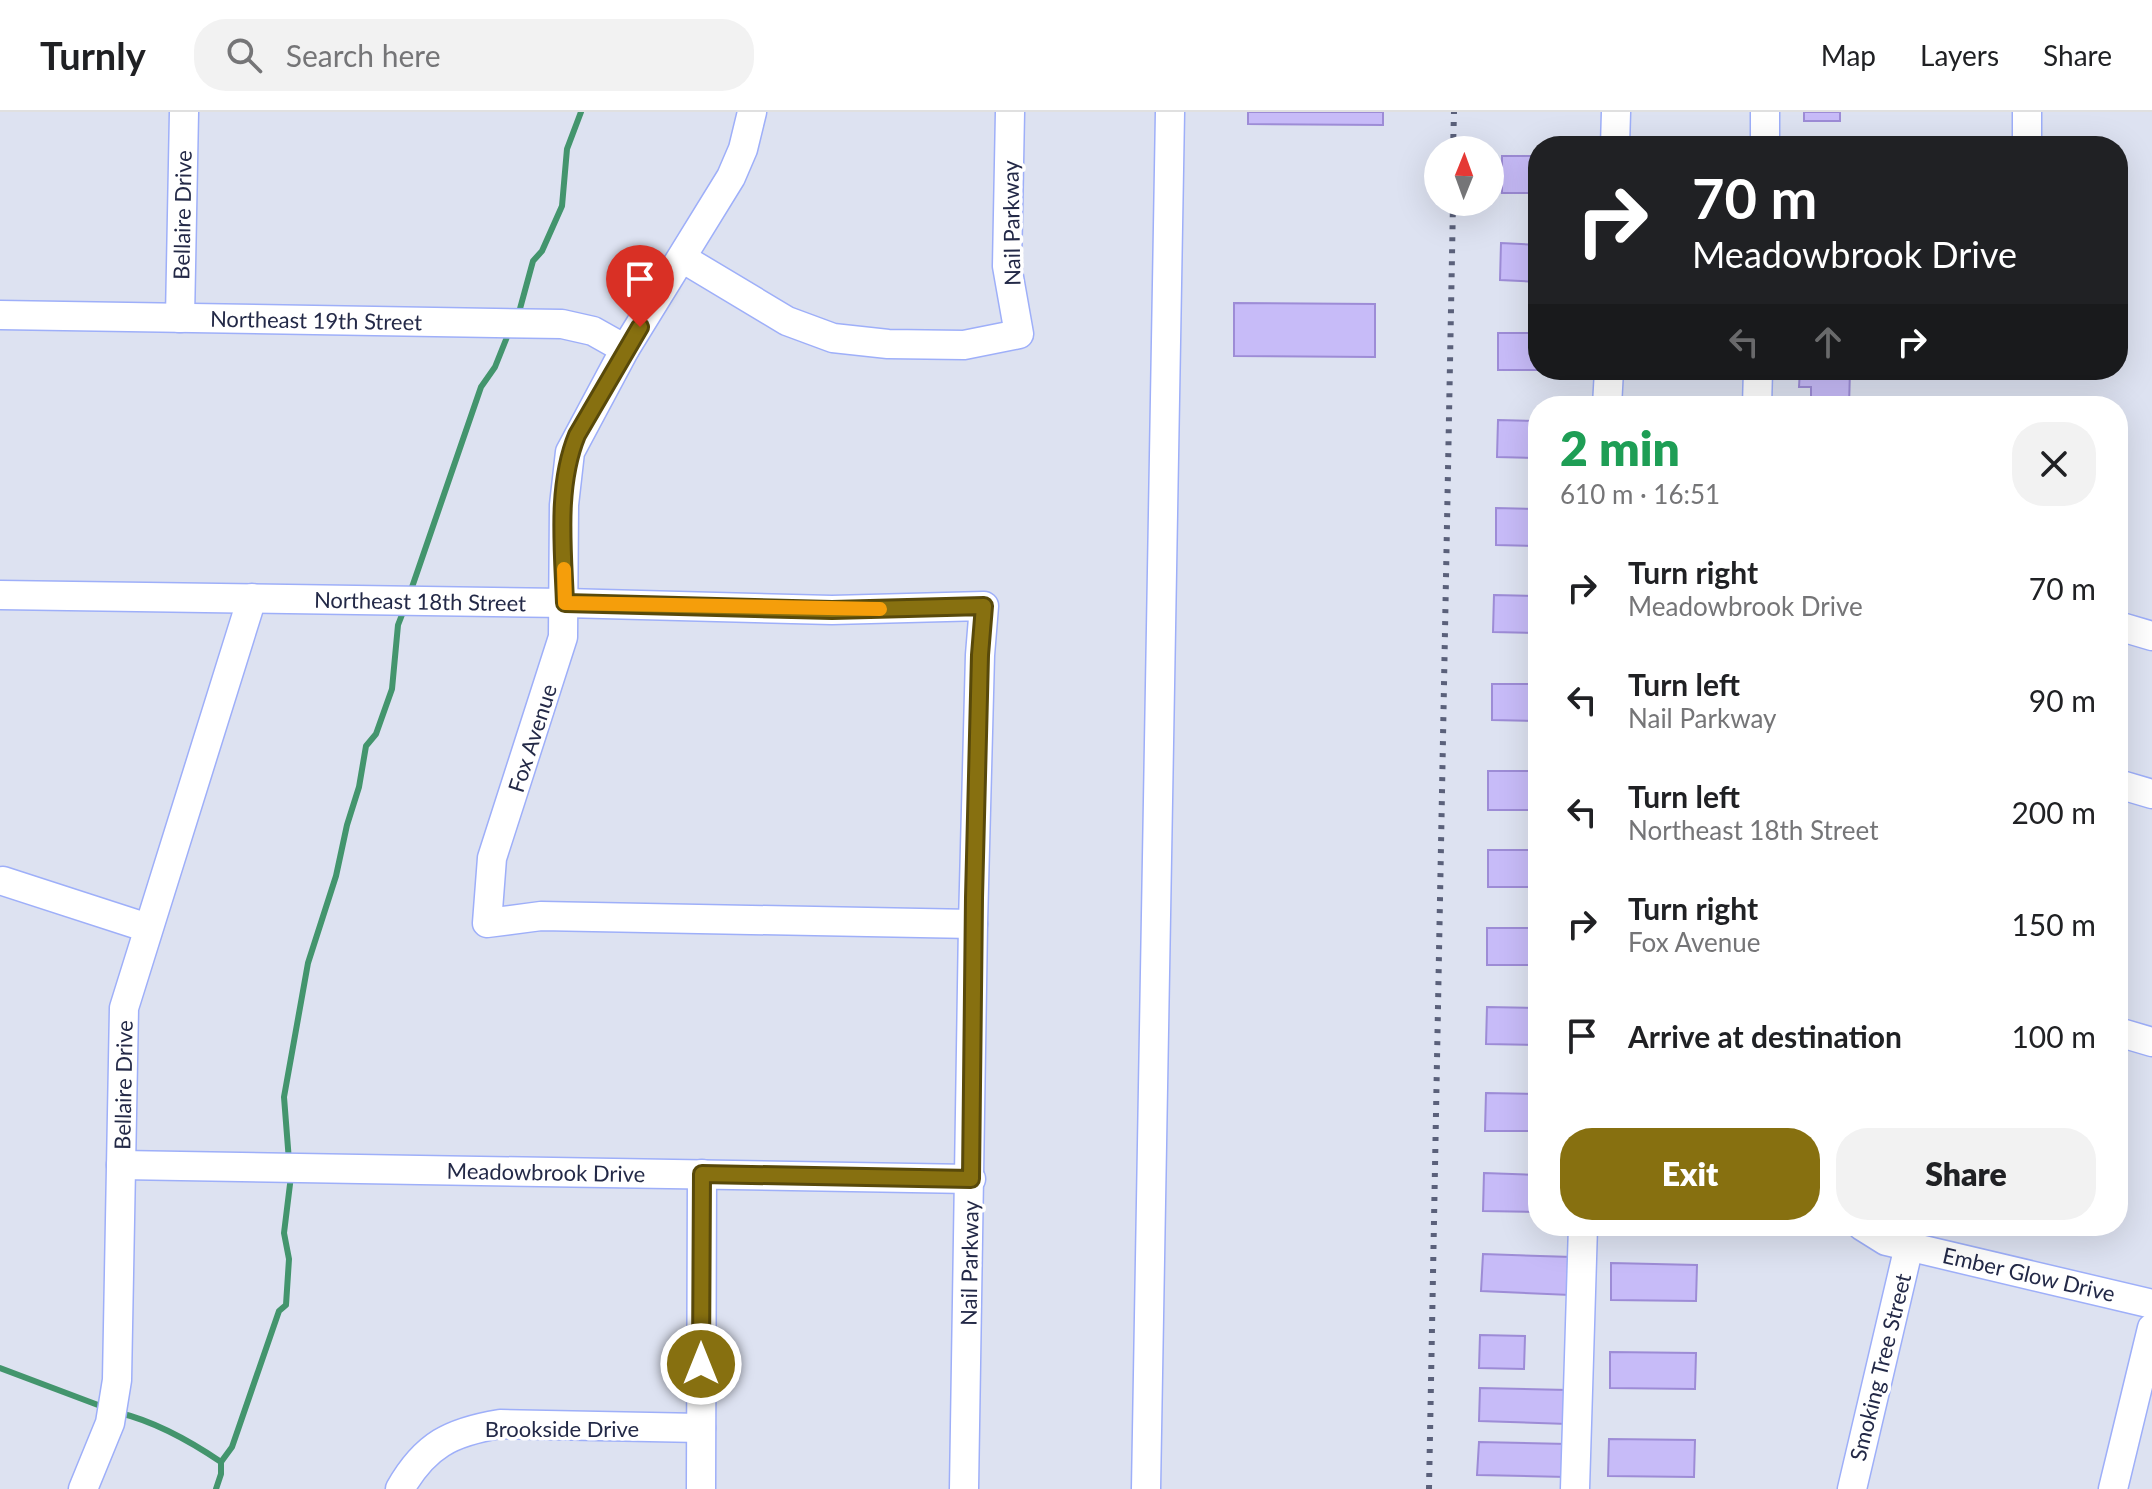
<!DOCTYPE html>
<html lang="en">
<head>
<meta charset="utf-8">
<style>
  body { margin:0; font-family:Lato,sans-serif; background:#f2f2f2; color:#202124; height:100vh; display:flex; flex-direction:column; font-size:30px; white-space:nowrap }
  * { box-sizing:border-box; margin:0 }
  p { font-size:26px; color:#757577 }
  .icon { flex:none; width:44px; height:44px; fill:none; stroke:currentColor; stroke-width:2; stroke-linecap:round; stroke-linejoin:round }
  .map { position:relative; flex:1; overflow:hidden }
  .panel { position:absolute; left:1528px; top:284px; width:600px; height:840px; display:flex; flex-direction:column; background:#fff; border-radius:32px; box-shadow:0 8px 32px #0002 }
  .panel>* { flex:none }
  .top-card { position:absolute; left:1528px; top:24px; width:600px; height:244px; border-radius:32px; box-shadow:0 8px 32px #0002; background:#202124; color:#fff; overflow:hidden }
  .needle { width:52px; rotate:1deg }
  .tools { position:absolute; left:1424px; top:24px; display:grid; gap:16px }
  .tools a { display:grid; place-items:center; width:80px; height:80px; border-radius:50%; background:#fff; box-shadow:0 8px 32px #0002; font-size:40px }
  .pin { position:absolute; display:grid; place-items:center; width:68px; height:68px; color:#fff; margin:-82px -34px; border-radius:50% 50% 50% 0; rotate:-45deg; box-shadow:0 0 8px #0007 }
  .pin .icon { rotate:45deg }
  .me { position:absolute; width:88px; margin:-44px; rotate:0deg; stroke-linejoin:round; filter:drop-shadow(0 0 6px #0008) }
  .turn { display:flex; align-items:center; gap:28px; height:168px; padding:0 32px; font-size:36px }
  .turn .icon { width:104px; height:104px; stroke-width:2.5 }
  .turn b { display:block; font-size:56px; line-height:68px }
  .lanes { display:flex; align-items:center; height:76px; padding:0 32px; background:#0003; justify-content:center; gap:40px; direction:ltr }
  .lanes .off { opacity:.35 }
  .round { display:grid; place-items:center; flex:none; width:84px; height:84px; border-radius:32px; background:#f2f2f2 }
  .headline { display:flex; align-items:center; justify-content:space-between; height:136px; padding:0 32px }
  h1 { font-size:48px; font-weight:800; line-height:60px; color:#1e9e55 }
  .action { display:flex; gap:16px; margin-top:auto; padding:16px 32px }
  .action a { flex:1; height:92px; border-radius:32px; background:#877010; color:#fff; font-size:32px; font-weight:800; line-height:92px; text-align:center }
  .action a+a { background:#f2f2f2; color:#202124 }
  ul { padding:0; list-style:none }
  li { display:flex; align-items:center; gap:24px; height:112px; padding:0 32px }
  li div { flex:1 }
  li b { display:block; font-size:30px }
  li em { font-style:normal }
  header { display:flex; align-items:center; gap:48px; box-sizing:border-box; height:112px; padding:0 40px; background:#fff; border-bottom:2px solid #e0e0e0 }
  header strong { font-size:38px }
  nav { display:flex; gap:44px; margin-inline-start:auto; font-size:28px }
  .search { width:560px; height:72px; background:#f2f2f2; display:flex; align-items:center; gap:20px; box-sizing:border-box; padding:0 28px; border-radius:32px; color:#757577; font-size:30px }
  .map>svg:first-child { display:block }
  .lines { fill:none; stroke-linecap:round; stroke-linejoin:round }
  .stream { stroke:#43956d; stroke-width:6 }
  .building { fill:#c7bbf8; stroke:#9d8cd6; stroke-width:2 }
  .minor-casing { stroke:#9eaff9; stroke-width:31 }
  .minor { stroke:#fff; stroke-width:28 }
  .rail { stroke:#5a607a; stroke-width:6; stroke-dasharray:4 8; stroke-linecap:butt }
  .route-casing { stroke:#58490a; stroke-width:20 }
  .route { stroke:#877010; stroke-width:14 }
  .slow { stroke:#f59e0b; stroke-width:14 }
  .labels { text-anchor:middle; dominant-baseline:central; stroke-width:7; stroke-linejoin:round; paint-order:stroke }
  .street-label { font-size:22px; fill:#232947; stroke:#fff }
</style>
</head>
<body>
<header>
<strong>Turnly</strong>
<div class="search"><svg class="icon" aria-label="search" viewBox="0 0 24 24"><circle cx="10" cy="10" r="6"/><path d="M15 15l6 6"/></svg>Search here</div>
<nav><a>Map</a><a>Layers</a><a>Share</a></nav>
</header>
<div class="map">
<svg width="2152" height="1377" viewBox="0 0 2152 1377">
  <rect width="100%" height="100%" fill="#dde2f1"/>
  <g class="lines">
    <g class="stream">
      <path d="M518,204l15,-55 9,-10 20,-45 5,-57 14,-37"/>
      <path d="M410,481l71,-206 14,-20 14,-35"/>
      <path d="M289,1049l-5,-64 24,-134 28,-87 11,-51 12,-38 7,-41 10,-12 16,-45 6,-64 7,-18"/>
      <path d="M0,1256l106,40"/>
      <path d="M120,1301c36,9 70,28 101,49"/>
      <path d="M216,1377l5,-15v-12l11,-15 47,-136 7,-6 3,-46 -5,-26 7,-57"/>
    </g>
  </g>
  <g class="building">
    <path d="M1248,0h135v13l-135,-1z"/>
    <rect x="1804" y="0" width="36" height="9"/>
    <rect x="1804" y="27" width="35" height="7"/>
    <rect x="1502" y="44" width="36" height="37"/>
    <path d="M1501,131l37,2v37l-38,-2z"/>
    <path d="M1234,191l141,1v53l-141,-1z"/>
    <rect x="1498" y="221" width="40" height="37"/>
    <path d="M1625,258h89v3l-89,-1z"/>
    <path d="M1800,258h50l-1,36h-38v-19h-12z"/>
    <path d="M1498,308l40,1v37l-41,-1z"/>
    <path d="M1496,396l42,1v37l-42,-1z"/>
    <path d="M1494,483l44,1v37l-45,-1z"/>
    <path d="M1492,572h46v37l-46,-1z"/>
    <rect x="1488" y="659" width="50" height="39"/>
    <rect x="1488" y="738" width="50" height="37"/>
    <rect x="1487" y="816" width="51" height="37"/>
    <path d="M1487,895l51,1v37l-52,-1z"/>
    <path d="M1486,981l52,1v37h-53z"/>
    <path d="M1484,1061l54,2v37l-55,-1z"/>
    <path d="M1483,1142l89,3 -2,38 -89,-4z"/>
    <path d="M1611,1151l86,2 -1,36 -85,-1z"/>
    <path d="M1480,1223l45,1 -1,33 -45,-1z"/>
    <path d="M1610,1240l86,1 -1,36 -85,-1z"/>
    <path d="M1480,1276l88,2 -1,34 -88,-3z"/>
    <path d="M1609,1327l86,1 -1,37 -86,-1z"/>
    <path d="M1479,1330l88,2 -1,33 -89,-2z"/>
  </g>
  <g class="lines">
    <g class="minor-casing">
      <g id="minor">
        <path d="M752,0l-9,37 -12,28 -106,172 -55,103 -6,53 -1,132 -71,221 -5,65 54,-7 432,8"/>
        <path d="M1615,34l1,-34"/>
        <path d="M1765,34v-34"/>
        <path d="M2027,34v-34"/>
        <path d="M682,146l105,63 46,17 55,6 76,1 55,-11 -12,-68 3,-154"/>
        <path d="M0,203l562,9 31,7 32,18"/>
        <path d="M180,206l4,-206"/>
        <path d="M1607,294l2,-36"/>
        <path d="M1757,294l1,-36"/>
        <path d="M0,483l565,8 267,7 152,-4 -4,49 -7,269 -9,565"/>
        <path d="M2118,514l34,10"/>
        <path d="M2118,672l34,10"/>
        <path d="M3,769l145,47"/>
        <path d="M2118,920l34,10"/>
        <path d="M121,1053l850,14"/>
        <path d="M1862,1114l24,15 266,63"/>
        <path d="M83,1377l27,-66 7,-43 7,-372 128,-410"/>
        <path d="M400,1377c25,-44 51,-57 100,-65l201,4"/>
        <path d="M701,1377l1,-315"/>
        <path d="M1146,1377l24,-1377"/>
        <path d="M1575,1377l8,-263"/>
        <path d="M1852,1377l57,-243"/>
        <path d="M2113,1377l39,-161"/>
      </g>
    </g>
    <use href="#minor" class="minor"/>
    <g class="rail">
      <path d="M1453,38l1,-38"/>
      <path d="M1429,1377l24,-1287"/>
    </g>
  </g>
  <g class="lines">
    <g class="route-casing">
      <path id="route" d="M640,215l-63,108c-21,51 -14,113 -12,168l267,7 152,-4 -4,49 -6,243 -3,281 -269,-5 -1,190"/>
    </g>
    <use href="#route" class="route"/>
    <path class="slow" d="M564,457l1,34 315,6"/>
  </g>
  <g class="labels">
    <g class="street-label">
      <text transform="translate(182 103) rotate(-89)">Bellaire Drive</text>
      <text transform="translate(1011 111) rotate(-91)">Nail Parkway</text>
      <text transform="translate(316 208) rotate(1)">Northeast 19th Street</text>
      <text transform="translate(420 489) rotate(1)">Northeast 18th Street</text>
      <text transform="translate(532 626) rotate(-72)">Fox Avenue</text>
      <text transform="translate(123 973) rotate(-89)">Bellaire Drive</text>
      <text transform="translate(546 1060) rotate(1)">Meadowbrook Drive</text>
      <text transform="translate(969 1151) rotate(-89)">Nail Parkway</text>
      <text transform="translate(2029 1162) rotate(13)">Ember Glow Drive</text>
      <text transform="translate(1880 1255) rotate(-76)">Smoking Tree Street</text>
      <text x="562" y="1316">Brookside Drive</text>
    </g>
  </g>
</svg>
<div class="tools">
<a><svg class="needle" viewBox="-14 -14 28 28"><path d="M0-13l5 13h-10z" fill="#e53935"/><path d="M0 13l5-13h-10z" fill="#757577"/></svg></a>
</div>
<div class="pin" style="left:640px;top:215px;background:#d93025"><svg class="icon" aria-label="arrive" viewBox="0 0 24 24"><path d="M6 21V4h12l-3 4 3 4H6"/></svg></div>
<svg class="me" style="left:701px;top:1252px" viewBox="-20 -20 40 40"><circle r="17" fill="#877010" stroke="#fff" stroke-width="3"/><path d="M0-11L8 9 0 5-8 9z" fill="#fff"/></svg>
<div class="top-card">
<div class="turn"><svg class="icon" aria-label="right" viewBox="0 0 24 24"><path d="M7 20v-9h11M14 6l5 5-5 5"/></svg><div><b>70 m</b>Meadowbrook Drive</div></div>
<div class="lanes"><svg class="icon off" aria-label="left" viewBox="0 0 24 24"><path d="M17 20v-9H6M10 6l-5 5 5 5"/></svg><svg class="icon off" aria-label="ahead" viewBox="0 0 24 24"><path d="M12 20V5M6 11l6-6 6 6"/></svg><svg class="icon" aria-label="right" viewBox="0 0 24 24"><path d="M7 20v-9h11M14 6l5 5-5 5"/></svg></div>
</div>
<section class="panel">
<div class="headline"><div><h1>2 min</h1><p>610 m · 16:51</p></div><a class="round"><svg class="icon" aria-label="close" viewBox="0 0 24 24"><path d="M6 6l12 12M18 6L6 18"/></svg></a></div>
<ul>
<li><svg class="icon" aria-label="right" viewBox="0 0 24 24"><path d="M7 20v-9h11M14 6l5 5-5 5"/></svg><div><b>Turn right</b><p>Meadowbrook Drive</p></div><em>70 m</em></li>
<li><svg class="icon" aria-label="left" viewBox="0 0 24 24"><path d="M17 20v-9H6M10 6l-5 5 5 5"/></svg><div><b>Turn left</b><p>Nail Parkway</p></div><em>90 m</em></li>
<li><svg class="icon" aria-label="left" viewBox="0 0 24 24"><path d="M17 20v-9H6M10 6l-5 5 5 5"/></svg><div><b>Turn left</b><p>Northeast 18th Street</p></div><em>200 m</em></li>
<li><svg class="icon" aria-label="right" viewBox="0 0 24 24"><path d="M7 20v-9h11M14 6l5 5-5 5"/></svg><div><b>Turn right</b><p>Fox Avenue</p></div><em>150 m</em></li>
<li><svg class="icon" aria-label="arrive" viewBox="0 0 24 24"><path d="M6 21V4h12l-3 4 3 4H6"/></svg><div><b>Arrive at destination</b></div><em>100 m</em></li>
</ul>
<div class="action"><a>Exit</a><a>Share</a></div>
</section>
</div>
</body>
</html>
